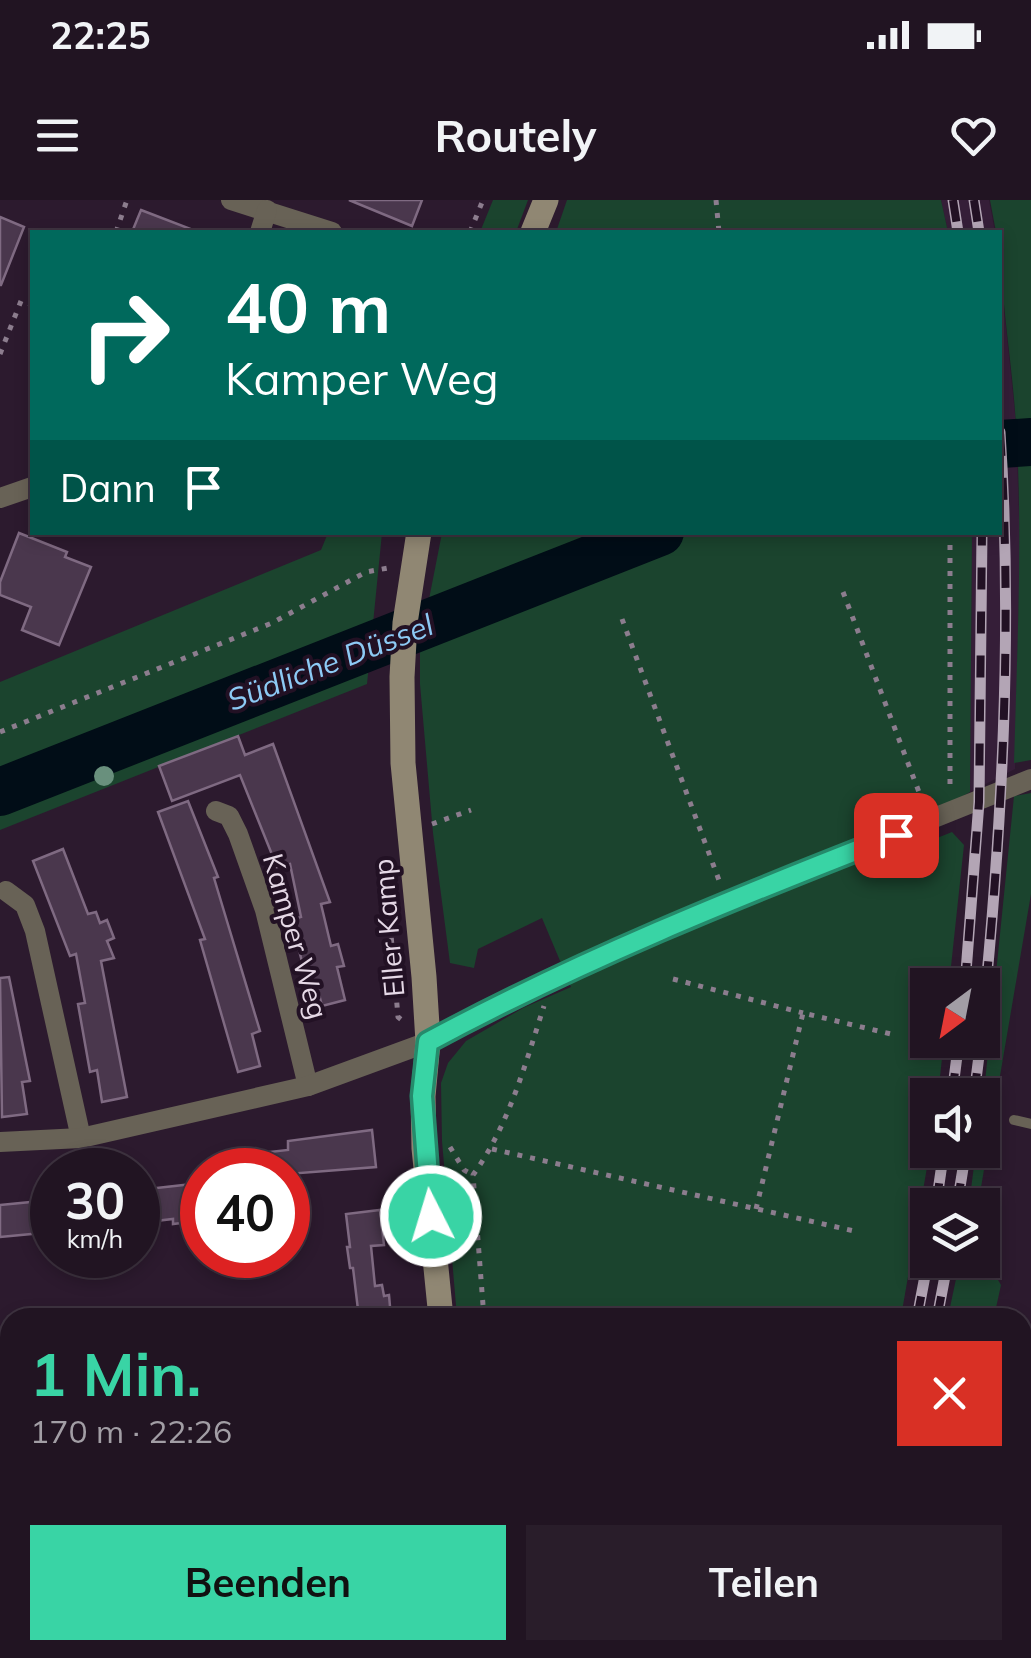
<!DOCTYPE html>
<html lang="de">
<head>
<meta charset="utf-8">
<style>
  body { margin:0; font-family:Mulish,sans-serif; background:#291d2a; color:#f1f3f6; height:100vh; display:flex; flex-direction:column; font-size:38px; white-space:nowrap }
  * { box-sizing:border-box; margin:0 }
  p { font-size:32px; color:#a29ea5 }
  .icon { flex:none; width:55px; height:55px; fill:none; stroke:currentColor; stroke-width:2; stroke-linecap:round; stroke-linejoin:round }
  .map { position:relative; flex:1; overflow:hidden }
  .sheet { position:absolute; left:0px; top:1108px; width:1032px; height:352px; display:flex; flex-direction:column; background:#211422; border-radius:30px 30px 0 0; box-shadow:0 5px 15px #0003,0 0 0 2px #3e3340 }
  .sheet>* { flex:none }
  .guide { position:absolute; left:30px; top:30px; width:972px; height:305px; border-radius:0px; box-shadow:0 5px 15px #0003,0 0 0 2px #3e3340; background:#00695c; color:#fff; overflow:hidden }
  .needle { width:65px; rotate:212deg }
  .controls { position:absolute; left:910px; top:768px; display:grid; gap:20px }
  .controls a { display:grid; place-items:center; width:90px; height:90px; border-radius:0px; background:#211422; box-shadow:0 5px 15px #0003,0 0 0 2px #3e3340; font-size:50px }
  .speed { position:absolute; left:30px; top:948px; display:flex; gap:20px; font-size:50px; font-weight:700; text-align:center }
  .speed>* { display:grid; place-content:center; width:130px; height:130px; border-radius:50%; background:#211422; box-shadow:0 5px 15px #0003,0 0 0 2px #3e3340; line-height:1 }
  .speed small { font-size:25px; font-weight:400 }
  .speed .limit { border:15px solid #d22; background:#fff; color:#111 }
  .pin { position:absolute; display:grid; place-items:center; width:85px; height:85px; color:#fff; margin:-42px; border-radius:20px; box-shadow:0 5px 15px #0006 }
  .me { position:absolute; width:110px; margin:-55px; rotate:355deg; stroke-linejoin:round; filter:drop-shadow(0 0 8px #0008) }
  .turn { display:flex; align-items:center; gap:35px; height:210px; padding:0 30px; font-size:45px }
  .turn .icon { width:130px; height:130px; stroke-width:2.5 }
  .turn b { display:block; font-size:70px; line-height:85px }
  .then { display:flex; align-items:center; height:95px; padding:0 30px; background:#0003; gap:20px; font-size:38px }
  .round { display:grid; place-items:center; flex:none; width:105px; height:105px; border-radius:0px; background:#291d2a }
  .summary { display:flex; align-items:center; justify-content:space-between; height:170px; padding:0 30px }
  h1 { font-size:60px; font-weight:700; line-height:75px; color:#39d4a5 }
  .button { display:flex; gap:20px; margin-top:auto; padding:20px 30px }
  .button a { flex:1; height:115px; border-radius:0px; background:#39d4a5; color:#111; font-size:40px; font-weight:700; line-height:115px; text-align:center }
  .button a+a { background:#291d2a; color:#f1f3f6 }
  .status { display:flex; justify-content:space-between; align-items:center; height:70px; padding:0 50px; background:#211422; direction:ltr }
  .status svg { height:28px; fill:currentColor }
  header { display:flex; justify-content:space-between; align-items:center; height:130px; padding:0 30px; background:#211422; font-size:45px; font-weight:700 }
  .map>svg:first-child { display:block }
  .built { fill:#351e38 }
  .green { fill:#1b442e }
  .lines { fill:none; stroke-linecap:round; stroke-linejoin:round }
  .river { stroke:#010d17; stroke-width:48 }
  .building { fill:#4a374d; stroke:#7f6a82; stroke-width:2.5 }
  .path { stroke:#8c7d8e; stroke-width:5; stroke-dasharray:5 8; stroke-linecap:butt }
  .lane { stroke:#686256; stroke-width:10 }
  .street { stroke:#686256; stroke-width:20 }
  .secondary { stroke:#908773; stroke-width:25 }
  .rail-casing { stroke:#b3a5b5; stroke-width:11 }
  .rail { stroke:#221124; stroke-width:8; stroke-dasharray:22; stroke-linecap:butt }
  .tree { fill:#69907d }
  .route-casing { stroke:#258a6b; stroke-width:25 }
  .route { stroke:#39d4a5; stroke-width:18 }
  .labels { text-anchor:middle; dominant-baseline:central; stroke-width:8; stroke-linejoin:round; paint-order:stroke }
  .street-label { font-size:28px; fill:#e5d8e6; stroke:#221124 }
  .water-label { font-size:30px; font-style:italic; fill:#8dcaf5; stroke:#221124 }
</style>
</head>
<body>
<div class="status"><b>22:25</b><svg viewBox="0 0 49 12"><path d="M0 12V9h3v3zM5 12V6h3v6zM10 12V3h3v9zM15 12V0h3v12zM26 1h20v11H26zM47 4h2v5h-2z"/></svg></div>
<header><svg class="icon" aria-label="menu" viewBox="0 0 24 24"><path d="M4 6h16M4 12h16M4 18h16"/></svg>Routely<svg class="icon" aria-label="heart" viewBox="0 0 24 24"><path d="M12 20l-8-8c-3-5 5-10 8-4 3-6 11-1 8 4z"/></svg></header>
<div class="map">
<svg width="1031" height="1458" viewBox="0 0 1031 1458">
  <rect width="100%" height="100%" fill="#2c1a2e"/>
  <g class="built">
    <path d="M941,0h48l6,32h-47z"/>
    <path d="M1000,70l16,153 4,128 -5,218 -45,23 2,-259 28,-1z"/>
  </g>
  <g class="green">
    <path d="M493,0h35l-12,32h-36z"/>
    <path d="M567,0h374l7,32h-392z"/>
    <path d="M990,0h41v560l-17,3c3,-113 9,-226 2,-339 -4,-64 -16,-127 -16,-192h-4z"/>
    <path d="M328,333h54l-15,151 -367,146v-148l321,-132z"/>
    <path d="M442,333h530l-2,259 -21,12h-8l-4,34 15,-6 12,13 -15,140h-21v55h16l-6,55h-10l2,55 -29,167h-444l-15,-176 -1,-58 7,-20 18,-22 57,-33 48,-21 -29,-69 -64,31 -4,19 -24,-5 -17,-130 -13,-149v-39z"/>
    <path d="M1031,593v101l-53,311h-9l7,-55h6l1,-48 31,-306z"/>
    <path d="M983,1055l18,30 -7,32h-46l12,-57h22z"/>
    <path d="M0,1450h307l1,8h-308z"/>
    <path d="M482,1450h356l-2,8h-353z"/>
  </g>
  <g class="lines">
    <g class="river">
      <path d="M1000,244l31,-2"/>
      <path d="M0,592l660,-260"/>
    </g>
  </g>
  <g class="building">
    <path d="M349,0h73l-10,26z"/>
    <path d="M141,10l55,21v1h-64z"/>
    <path d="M0,17l24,10 -23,58h-1z"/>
    <path d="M19,333l48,19 -2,5 26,10 -32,78 -37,-15 9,-23 -31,-12v-13z"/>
    <path d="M238,536l7,19 28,-11 57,158 -9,2 10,42 7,-2 6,22 -7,1 8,33 -23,6 -5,-20 -8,2 -18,-68 10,-3 -11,-53 -13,3 -37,-92 -68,26 -13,-35z"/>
    <path d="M188,601l30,76 -4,1 46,153 -8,3 8,32 -22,6 -38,-132 5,-1 -47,-127z"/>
    <path d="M63,649l25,65 8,-2 4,11 7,-3 7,18 -7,3 7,17 -13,3 26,136 -25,5 -5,-32 -7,2 -12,-68 7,-1 -9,-49 -6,2 -37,-95z"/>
    <path d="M9,777l21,104 -8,1 5,32 -25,3 -2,-139z"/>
    <path d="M372,930l4,37 -88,7v-4h-52l-1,-14 53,-6v-9z"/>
    <path d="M193,984l4,37 -24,3v-5l-35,4v-33z"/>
    <path d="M52,1000v32l-52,5v-32z"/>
    <path d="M380,1010l4,35 -13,1 4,40 7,-1 2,11 5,-1 2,23h-32l-6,-50h-3l-3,-21h3l-4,-33z"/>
  </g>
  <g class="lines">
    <g class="path">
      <path d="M716,0l3,32"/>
      <path d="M116,32l11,-32"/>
      <path d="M470,32l13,-32"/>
      <path d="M0,154l21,-53 11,4"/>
      <path d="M950,332v259"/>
      <path d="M843,392l79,208"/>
      <path d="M622,419l98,264"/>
      <path d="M0,532l272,-109 94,-51 22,-4"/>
      <path d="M432,624l39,-14"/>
      <path d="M388,699l10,118 5,4"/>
      <path d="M673,779l130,34"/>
      <path d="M450,947l14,23 9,5"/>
      <path d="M492,949l362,82"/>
      <path d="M756,1009l47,-196 92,22"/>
      <path d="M484,1118l-11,-143c36,-50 52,-110 71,-169"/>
      <path d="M508,1450l1,8"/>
    </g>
    <path class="lane" d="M1014,920l17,4"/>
    <g class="street">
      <path d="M231,0l101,32"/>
      <path d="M260,32l7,-22"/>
      <path d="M0,298l32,-11"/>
      <path d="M216,611l13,5 9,18 27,76 43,176"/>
      <path d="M6,691l19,14 10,26 46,207"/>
      <path d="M0,942l81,-4 227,-52 120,-44 106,-54 193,-87 304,-122"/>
      <path d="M0,1297l10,-1"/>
    </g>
    <g class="secondary">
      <path d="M533,32l13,-32"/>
      <path d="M419,332l-14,91 -3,54 1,86 21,214 4,65 -5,54 1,52 17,170"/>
      <path d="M464,1450l1,8"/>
    </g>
    <g class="rail-casing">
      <g id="rail">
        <path d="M953,0l5,32"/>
        <path d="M974,0l5,32"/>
        <path d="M965,785l14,-183 3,-270"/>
        <path d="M982,827c20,-197 31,-396 18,-595"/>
        <path d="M952,895l7,-55"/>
        <path d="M974,895l7,-55"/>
        <path d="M936,1005l8,-55"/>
        <path d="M957,1005l9,-55"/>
        <path d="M917,1118l11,-58"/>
        <path d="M937,1118l11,-58"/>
        <path d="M1022,1181l9,-30"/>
        <path d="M845,1458l2,-8"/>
        <path d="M864,1458l2,-8"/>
        <path d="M887,1458l4,-8"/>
      </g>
    </g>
    <use href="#rail" class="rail"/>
  </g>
  <circle class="tree" cx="104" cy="576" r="10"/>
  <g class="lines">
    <g class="route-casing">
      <path id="route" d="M431,1016l-9,-120 6,-54c150,-81 309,-145 468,-207"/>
    </g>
    <use href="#route" class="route"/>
  </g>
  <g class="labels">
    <g class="street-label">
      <text transform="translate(388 728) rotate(-95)">Eller Kamp</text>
      <text transform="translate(296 736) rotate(74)">Kamper Weg</text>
    </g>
    <g class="water-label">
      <text transform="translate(330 462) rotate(-21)">Südliche Düssel</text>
    </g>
  </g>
</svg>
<div class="controls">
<a><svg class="needle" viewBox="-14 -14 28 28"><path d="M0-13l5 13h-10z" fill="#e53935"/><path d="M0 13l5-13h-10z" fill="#a29ea5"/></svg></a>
<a><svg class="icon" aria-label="sound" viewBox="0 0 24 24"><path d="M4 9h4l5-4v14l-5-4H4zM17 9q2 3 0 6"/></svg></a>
<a><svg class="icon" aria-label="layers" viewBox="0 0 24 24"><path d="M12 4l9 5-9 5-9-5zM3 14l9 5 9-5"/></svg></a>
</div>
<div class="speed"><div>30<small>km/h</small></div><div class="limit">40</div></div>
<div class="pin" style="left:896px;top:635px;background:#d93025"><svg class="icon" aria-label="arrive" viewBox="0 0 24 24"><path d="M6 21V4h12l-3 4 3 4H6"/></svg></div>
<svg class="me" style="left:431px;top:1016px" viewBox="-20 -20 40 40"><circle r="17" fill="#39d4a5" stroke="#fff" stroke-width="3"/><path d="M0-11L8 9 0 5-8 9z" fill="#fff"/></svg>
<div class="guide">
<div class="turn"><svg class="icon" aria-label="right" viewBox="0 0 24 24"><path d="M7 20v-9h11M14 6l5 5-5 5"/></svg><div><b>40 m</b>Kamper Weg</div></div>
<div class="then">Dann<svg class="icon" aria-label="arrive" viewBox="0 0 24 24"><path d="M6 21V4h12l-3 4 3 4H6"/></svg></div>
</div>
<section class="sheet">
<div class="summary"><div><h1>1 Min.</h1><p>170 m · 22:26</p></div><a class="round" style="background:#d93025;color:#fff"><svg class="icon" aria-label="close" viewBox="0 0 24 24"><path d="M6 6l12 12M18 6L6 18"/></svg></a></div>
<div class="button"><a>Beenden</a><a>Teilen</a></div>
</section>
</div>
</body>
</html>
